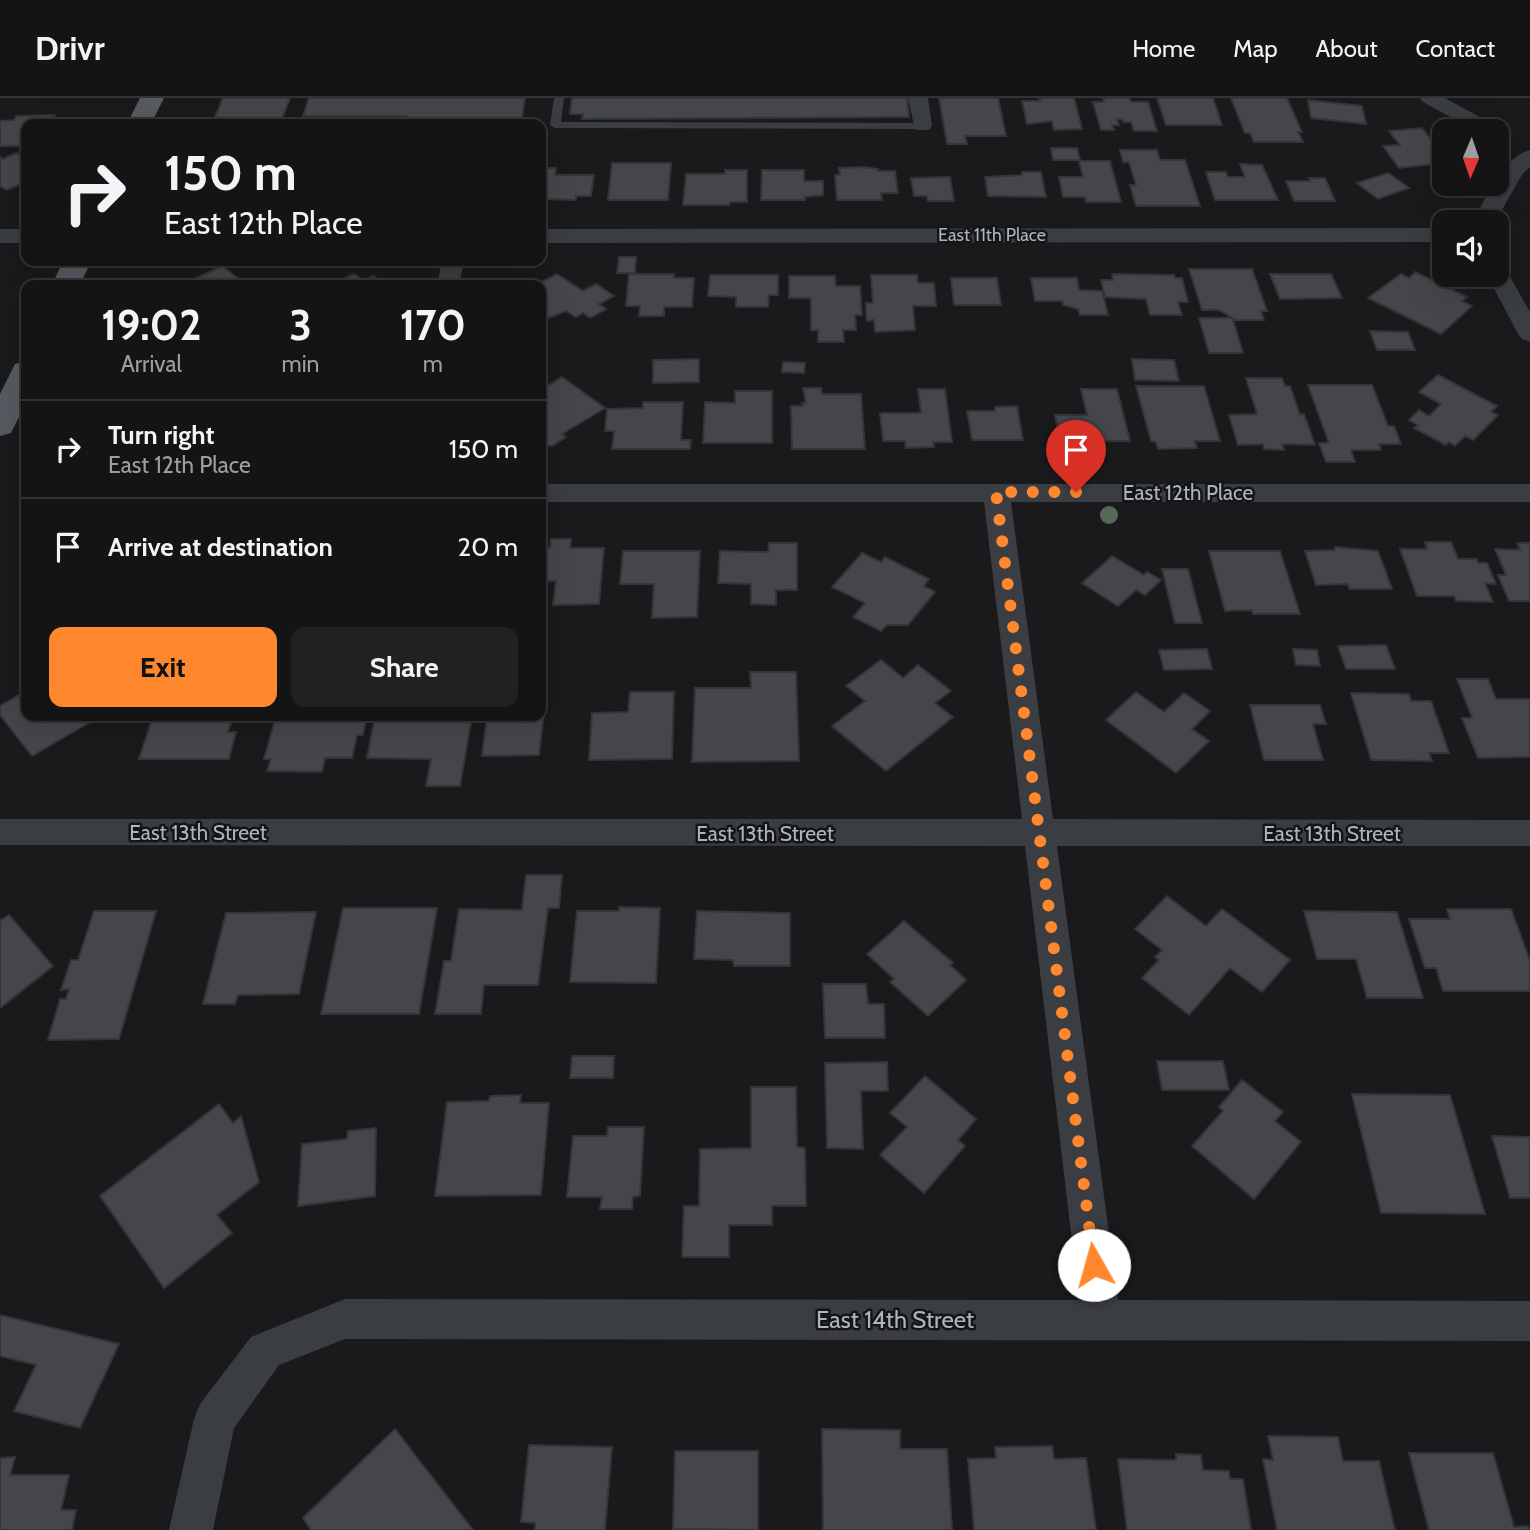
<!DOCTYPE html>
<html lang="en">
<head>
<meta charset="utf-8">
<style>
  body { margin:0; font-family:Cabin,sans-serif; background:#212122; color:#f1f3f6; height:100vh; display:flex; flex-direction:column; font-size:26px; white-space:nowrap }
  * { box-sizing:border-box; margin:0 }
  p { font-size:23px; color:#9d9ea0 }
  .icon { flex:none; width:38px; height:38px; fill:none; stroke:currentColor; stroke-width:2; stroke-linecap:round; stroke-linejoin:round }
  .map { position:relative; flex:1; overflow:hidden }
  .panel { position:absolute; left:21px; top:182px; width:525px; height:441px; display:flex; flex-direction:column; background:#141415; border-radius:14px; box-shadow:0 7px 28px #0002,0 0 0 2px #333334 }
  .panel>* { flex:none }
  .top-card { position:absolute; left:21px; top:21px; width:525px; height:147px; border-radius:14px; box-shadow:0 7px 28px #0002,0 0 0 2px #333334; background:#141415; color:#f1f3f6; overflow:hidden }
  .needle { width:46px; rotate:182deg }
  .buttons { position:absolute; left:1432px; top:21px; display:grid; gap:14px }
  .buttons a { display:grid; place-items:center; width:77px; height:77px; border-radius:14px; background:#141415; box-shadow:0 7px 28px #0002,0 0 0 2px #333334; font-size:35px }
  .pin { position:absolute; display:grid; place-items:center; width:60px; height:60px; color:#fff; margin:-72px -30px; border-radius:50% 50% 50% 0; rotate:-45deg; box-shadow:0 0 7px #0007 }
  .pin .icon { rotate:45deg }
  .me { position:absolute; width:77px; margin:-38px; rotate:353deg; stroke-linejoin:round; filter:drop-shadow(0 0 5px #0008) }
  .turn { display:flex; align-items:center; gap:24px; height:147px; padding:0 28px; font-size:32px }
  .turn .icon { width:91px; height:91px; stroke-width:2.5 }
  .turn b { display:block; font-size:49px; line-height:60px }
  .eta { display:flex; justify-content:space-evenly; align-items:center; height:119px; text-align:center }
  .eta b { font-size:42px; font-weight:800; line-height:49px }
  .action { display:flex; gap:14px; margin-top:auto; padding:14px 28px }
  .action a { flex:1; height:80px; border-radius:14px; background:#ff882f; color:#111; font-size:28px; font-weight:800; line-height:80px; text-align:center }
  .action a+a { background:#212122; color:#f1f3f6 }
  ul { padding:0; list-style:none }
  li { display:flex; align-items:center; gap:21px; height:98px; padding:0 28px; border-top:2px solid #333334 }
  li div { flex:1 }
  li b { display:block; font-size:26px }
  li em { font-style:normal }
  header { display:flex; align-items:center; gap:42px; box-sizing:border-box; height:98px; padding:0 35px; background:#141415; border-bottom:2px solid #333334 }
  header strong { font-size:33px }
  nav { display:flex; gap:38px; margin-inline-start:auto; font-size:24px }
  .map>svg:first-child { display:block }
  .building { fill:#44464a; stroke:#343539; stroke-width:2 }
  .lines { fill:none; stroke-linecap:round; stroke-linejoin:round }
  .service { fill:#3a3d42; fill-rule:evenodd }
  .minor { fill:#3a3d42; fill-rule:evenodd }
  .primary { fill:#565b61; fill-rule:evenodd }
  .tree { fill:#566954 }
  .route { stroke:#ff882f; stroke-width:12; stroke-dasharray:0 21.6 }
  .labels { text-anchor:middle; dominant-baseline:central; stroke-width:5; stroke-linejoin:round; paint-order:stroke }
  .far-street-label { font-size:18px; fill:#abb5bd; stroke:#151518 }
  .street-label { font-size:21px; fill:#abb5bd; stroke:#151518 }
  .near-street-label { font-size:24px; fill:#abb5bd; stroke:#151518 }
</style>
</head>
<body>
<header>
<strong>Drivr</strong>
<nav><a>Home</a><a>Map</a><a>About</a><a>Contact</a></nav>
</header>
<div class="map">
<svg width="1530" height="1432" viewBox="0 0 1530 1432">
  <rect width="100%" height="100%" fill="#1a1a1c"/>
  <g class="building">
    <path d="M223,0h67l-10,26h-68z"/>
    <path d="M309,0h216l-4,26h-117l2,-8h-103z"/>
    <path d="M572,0h335l2,19 -327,2 1,-5h-13z"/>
    <path d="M939,0h59l8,38h-41l2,8h-20z"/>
    <path d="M1039,0h35l8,31 -28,1 -2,-9 -25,3 -5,-23h18z"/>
    <path d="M1103,0h27l1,4h17l9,29h-23l-3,-9h-8l-1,-3h-5l2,6h-7l2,5h-13l-8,-28h11z"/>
    <path d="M1157,0h56l9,27h-56z"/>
    <path d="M1231,0h56l15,34h-4l5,10h-49l-4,-9h-5z"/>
    <path d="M1308,2l54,6 4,18 -55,-6z"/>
    <path d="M55,17l-5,9h-24v22h-26v-25l14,-1 2,-4z"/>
    <path d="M1422,30l17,22 -5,1 10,12 -45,5 -16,-22 17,-1 -11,-14z"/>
    <path d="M1051,50h26l3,12h-27z"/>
    <path d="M1120,52h37l3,10h25l15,46h-64l-6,-21h6l-7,-23h-6z"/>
    <path d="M17,55l9,8v12l-6,3 6,6 -19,8 -7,-4v-29l3,2z"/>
    <path d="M1079,63h31l11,41h-35l-1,-5h-22l-4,-20h24z"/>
    <path d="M612,65h59l-3,37h-60z"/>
    <path d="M1240,66l22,1 16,35h-63l-9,-28h20l2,5h17z"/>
    <path d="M864,69l14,2v2h17l3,22h-17l1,7h-45l-2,-25h5l-1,-7z"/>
    <path d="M541,70h15l-1,7h39l-3,21h-15v4l-35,-1z"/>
    <path d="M725,72h22v32h-17l-1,3h-46l3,-31h39z"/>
    <path d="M762,72h42v11h19v14l-18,2v3h-44z"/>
    <path d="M1022,74h19l5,25 -58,-1 -3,-19 37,-2z"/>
    <path d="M1388,75l21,15 -31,11 -21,-16z"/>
    <path d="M950,79l4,24h-26l-1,-5h-13l-3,-18z"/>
    <path d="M1309,80h16l10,23h-41l-8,-20h24z"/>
    <path d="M619,159h17l-1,16h-18z"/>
    <path d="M222,168l25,19h-65z"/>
    <path d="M1189,171h63l15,42h-6l3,9h-31l10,33h-34l-10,-35h33l-13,-8h-17z"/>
    <path d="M1415,174l52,25 -5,4 10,5 -31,28 -73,-36 33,-24 8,4z"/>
    <path d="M354,176l10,7 9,-5 13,9h-54z"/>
    <path d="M557,176l26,17 13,-7 18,12 -15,8 7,5 -16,9 -7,-5 -7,4 -10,-6 -25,10v-36h-5z"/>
    <path d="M629,176h45v4h20l-2,29h-28v9h-25l1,-10h-14z"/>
    <path d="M1112,176l62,1 1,3h7l6,24h-10l4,13h-32l-4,-16 -41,-2 -4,-17h12z"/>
    <path d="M1270,176h61l11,24 -62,1z"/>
    <path d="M710,177h68v20h-9l-1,12h-32v-10l-28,-1z"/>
    <path d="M871,177h46l1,8h16l2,23h-23l2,24 -40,2 -1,-12 -7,1 -1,-9v-9h7z"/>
    <path d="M789,178h46l1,10h24l2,29h-7l1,15h-13l1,12h-26v-12h-7v-32h-22z"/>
    <path d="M951,180h46l4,27h-47z"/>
    <path d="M1031,180h46l2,12 23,1 6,24h-28l-2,-6 -15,-4 -1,-4h-27z"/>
    <path d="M1370,233l38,1 7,18h-38z"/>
    <path d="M699,261v23l-46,1v-23z"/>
    <path d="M1132,261l42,1 5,21 -44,-1z"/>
    <path d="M783,264l22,1 -1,10 -22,-1z"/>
    <path d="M1438,277l59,31 -6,6 7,3 -25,25 -8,-4 -10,10 -6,-4 -3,3 -32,-17 4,-3 -9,-5 10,-10 10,6 12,-12 -22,-12z"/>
    <path d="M562,279l43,31 -43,26 4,3 -14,9 -8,-1 -3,-2v-53z"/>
    <path d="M1246,280h36l3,8h5l10,29 4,-1 11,31 -33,-1 2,6 -20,-1 -1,-5 -25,1 -9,-30 28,-1z"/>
    <path d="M1308,287h64l16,41h6l7,18h-22l2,6h-30l4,12h-29l-7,-19h10z"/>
    <path d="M1136,288h68l16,55h-25l2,7 -39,1 -2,-7 -5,-1z"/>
    <path d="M803,290h18l1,6h39l4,55h-73l-1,-43h12l-1,-3h4z"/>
    <path d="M918,291h27l7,53h-19l1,5 -28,1 -1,-7h-22l-3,-28h41z"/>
    <path d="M1081,291h36l13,52h-70l-5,-26h32z"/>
    <path d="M735,293h37v52h-69l2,-41 30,1z"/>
    <path d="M643,304h40l-2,38h10l-1,9h-78l2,-18h-9l2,-22 36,-1z"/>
    <path d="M1017,308l6,34h-51l-5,-29h28v-4z"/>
    <path d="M551,441h20l-1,9h34l-5,56 -46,1 3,-24h-15v-33h9z"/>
    <path d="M1425,444h26l7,17h19l1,4h9l9,21 -11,-1 8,19 -37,-1 -2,-5h-37l-17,-47h27z"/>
    <path d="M769,445h28v47h-21v15l-25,-1v-20l-33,-1 2,-32 48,1z"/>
    <path d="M1517,445h13v58h-21l-11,-26h8l-11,-26 25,1z"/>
    <path d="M1335,449l43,4 14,38h-43l-1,-5 -32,1 -11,-34 30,-1z"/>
    <path d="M623,453h77l-3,66 -45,1 2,-34h-34z"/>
    <path d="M1209,453h71l20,63h-47l-1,-4 -27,1z"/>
    <path d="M862,455l19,9 4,-5 44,22 -5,7 11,6 -27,33h-21l-6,6 -28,-14 12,-14 -33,-16z"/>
    <path d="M1112,458l32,19 3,-3 14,8 -16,15 -9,-5 -18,16 -36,-23z"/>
    <path d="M1162,471h26l14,54h-27z"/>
    <path d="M1386,547l9,24h-49l-8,-23z"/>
    <path d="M1207,551l5,20 -48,1 -5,-20z"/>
    <path d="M1293,551l24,1 3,16 -24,-1z"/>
    <path d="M881,562l22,18 15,-13 33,26 -16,12 18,14 -67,54 -54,-45 33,-25 -19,-15z"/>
    <path d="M750,574h46l3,89 -107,1 3,-74h56z"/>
    <path d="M1457,581h31l8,20h34v58l-52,1 -16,-40h10z"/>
    <path d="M26,593v25h62l4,5 -60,35 -32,-41v-9z"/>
    <path d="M630,594h44l-2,67 -83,1 3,-47 36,-1z"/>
    <path d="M1136,594l28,20 20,-19 26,18 -18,18 17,12 -33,32 -70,-53z"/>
    <path d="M1351,595l58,1 2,7h20l18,52h-20l3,8 -61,-1z"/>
    <path d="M541,598h5l-7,59 -57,1 5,-40h54z"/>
    <path d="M1250,607h70l6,19h-13l10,36h-59z"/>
    <path d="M153,618h80l-5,16h8l-7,27h-90z"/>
    <path d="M276,618h91l-4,19h-6l-5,23h-27l-3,14 -55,-1 4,-12h-7z"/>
    <path d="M375,618h97l-12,70h-34l5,-27 -64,-1z"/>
    <path d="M526,777h36l-3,33h-11l-10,77h-54l-3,29h-46l9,-53h7l8,-52 63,1z"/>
    <path d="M1167,798l39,30 16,-17 68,51 -28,32 -32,-24 -41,47 -47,-37 17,-18 -4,-3 7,-7 -27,-21z"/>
    <path d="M619,809l41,1 -4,75 -86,-1 7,-71h42z"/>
    <path d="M343,810h94l-18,106h-98z"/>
    <path d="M1447,811h64l19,52v30h-87l-7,-23h-11l-16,-49h41z"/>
    <path d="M94,813h62l-37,128 -71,1 12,-41h6l3,-10 -8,1 10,-30h7z"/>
    <path d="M697,813l93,2v53h-56l-1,-6 -39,-1z"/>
    <path d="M1304,813l93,1 26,86h-56l-11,-39h-39z"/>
    <path d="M316,814l-17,82 -61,1 -3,9h-32l23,-91z"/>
    <path d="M9,817l44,51 -53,42v-87z"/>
    <path d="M904,823l49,42 -3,2 16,15 -38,36 -38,-34 4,-3 -27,-25z"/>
    <path d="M823,886h43l2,20h16l1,34h-60z"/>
    <path d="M572,958h42l-1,22h-43z"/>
    <path d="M1157,963h66l6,29h-67z"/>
    <path d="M887,964l1,29h-27l2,58 -36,-1 -2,-85z"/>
    <path d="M925,978l51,43 -18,21 7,6 -41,47 -44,-38 27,-28 -17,-14z"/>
    <path d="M1242,982l41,32 -8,9 26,21 -47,57 -62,-53 31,-35 -4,-4z"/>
    <path d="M751,989h45l1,60 8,1 1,58h-34v19h-43v32h-47l2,-51h15l1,-57 51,-1z"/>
    <path d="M1352,996l98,1 35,119 -104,-1z"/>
    <path d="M521,997l-1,8h29l-8,92 -106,1 12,-94 42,-1 1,-5z"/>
    <path d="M219,1006l14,19 8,-7 18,66 -42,33 15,18 -68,55 -64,-92z"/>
    <path d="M608,1029h36l-4,69 -7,1 -1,12h-32l2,-12h-35l6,-61h34z"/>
    <path d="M376,1030l-1,68 -77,10 4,-62 45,-5 1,-8z"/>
    <path d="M1492,1038l38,1v61h-20z"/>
    <path d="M0,1217l119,29 -39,84 -66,-17 22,-46 -36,-9z"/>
    <path d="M395,1331l78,101h-162l-8,-12z"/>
    <path d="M822,1331l78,1v19h47l5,81h-129z"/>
    <path d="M1268,1338l70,1 5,24h36l16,69h-118l-14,-71 10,1z"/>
    <path d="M529,1347l83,2 -7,83h-70v-7l-14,-1z"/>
    <path d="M1052,1348l2,13 32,-1 10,72h-122l-6,-71 28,-1 -1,-11z"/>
    <path d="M675,1353h83v79l-85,-1z"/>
    <path d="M1409,1355h84l21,74 14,-1 1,4h-100z"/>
    <path d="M1176,1356l25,1 2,15 26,1 1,8h13l8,51h-124l-9,-71 58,1z"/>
    <path d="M15,1359l-5,18h59l-8,35h15l-4,20h-72v-72z"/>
  </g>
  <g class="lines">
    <path class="service" d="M554,0h10l-3,24 361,1 5,3 -5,3 -367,-1 -5,-3z"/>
    <g class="minor">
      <path d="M908,0h20l4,28 -3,4h-14z"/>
      <path d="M1420,0h25l53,29 3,4 -5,5v-5h-20l-53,-29z"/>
      <path d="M1530,52v17l-7,6 -28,49h-22c12,-23 30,-65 57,-72z"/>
      <path d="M1444,130v14l-903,1v-14z"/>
      <rect x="0" y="131" width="26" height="14"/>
      <path d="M442,163h22l-5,24h-22z"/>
      <path d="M1496,166l8,2 26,46v30l-8,-3 -4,-5 -31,-59h9z"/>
      <path d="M541,386h989v18h-519l42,317 477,1v26h-473l61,454 412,1v40l-1185,-2 -66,26 -45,63 -21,102h-44l25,-111 6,-15 51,-67 94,-38 734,1 -54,-454 -1025,-1v-26h1022l-38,-317h-443z"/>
    </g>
    <g class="primary">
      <path d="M140,0h24l-13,26h-24z"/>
      <path d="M63,163h28l-11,24h-28z"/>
      <path d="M26,263v42l-15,30 -11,3v-42l15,-30z"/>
    </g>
  </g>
  <circle class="tree" cx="1109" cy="417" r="9"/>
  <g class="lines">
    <path class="route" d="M1076,394h-80l98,773"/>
  </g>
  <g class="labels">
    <g class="far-street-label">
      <text x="992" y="137">East 11th Place</text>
    </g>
    <g class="street-label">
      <text x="1188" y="394">East 12th Place</text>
      <text x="198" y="734">East 13th Street</text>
      <text x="765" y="735">East 13th Street</text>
      <text x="1332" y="735">East 13th Street</text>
    </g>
    <g class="near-street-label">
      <text x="895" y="1221">East 14th Street</text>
    </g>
  </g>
</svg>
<div class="buttons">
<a><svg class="needle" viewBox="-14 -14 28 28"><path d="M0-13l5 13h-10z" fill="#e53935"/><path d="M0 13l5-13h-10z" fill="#9d9ea0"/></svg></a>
<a><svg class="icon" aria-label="sound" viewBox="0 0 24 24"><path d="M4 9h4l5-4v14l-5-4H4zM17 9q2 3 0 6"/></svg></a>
</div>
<div class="pin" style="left:1076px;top:394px;background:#d93025"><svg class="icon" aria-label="arrive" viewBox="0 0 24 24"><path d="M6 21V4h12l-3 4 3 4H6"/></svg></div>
<svg class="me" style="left:1094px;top:1167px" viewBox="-20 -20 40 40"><circle r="19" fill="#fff"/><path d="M0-13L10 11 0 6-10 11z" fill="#ff882f"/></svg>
<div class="top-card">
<div class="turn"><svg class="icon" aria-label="right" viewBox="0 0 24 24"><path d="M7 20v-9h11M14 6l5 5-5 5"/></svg><div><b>150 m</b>East 12th Place</div></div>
</div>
<section class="panel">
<div class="eta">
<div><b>19:02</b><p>Arrival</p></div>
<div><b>3</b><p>min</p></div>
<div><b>170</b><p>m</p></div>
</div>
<ul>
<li><svg class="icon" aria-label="right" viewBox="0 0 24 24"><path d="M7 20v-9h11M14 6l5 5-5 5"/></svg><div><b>Turn right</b><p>East 12th Place</p></div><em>150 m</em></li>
<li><svg class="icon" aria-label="arrive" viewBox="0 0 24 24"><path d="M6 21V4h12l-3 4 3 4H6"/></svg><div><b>Arrive at destination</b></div><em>20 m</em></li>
</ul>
<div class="action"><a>Exit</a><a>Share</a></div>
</section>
</div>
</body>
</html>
